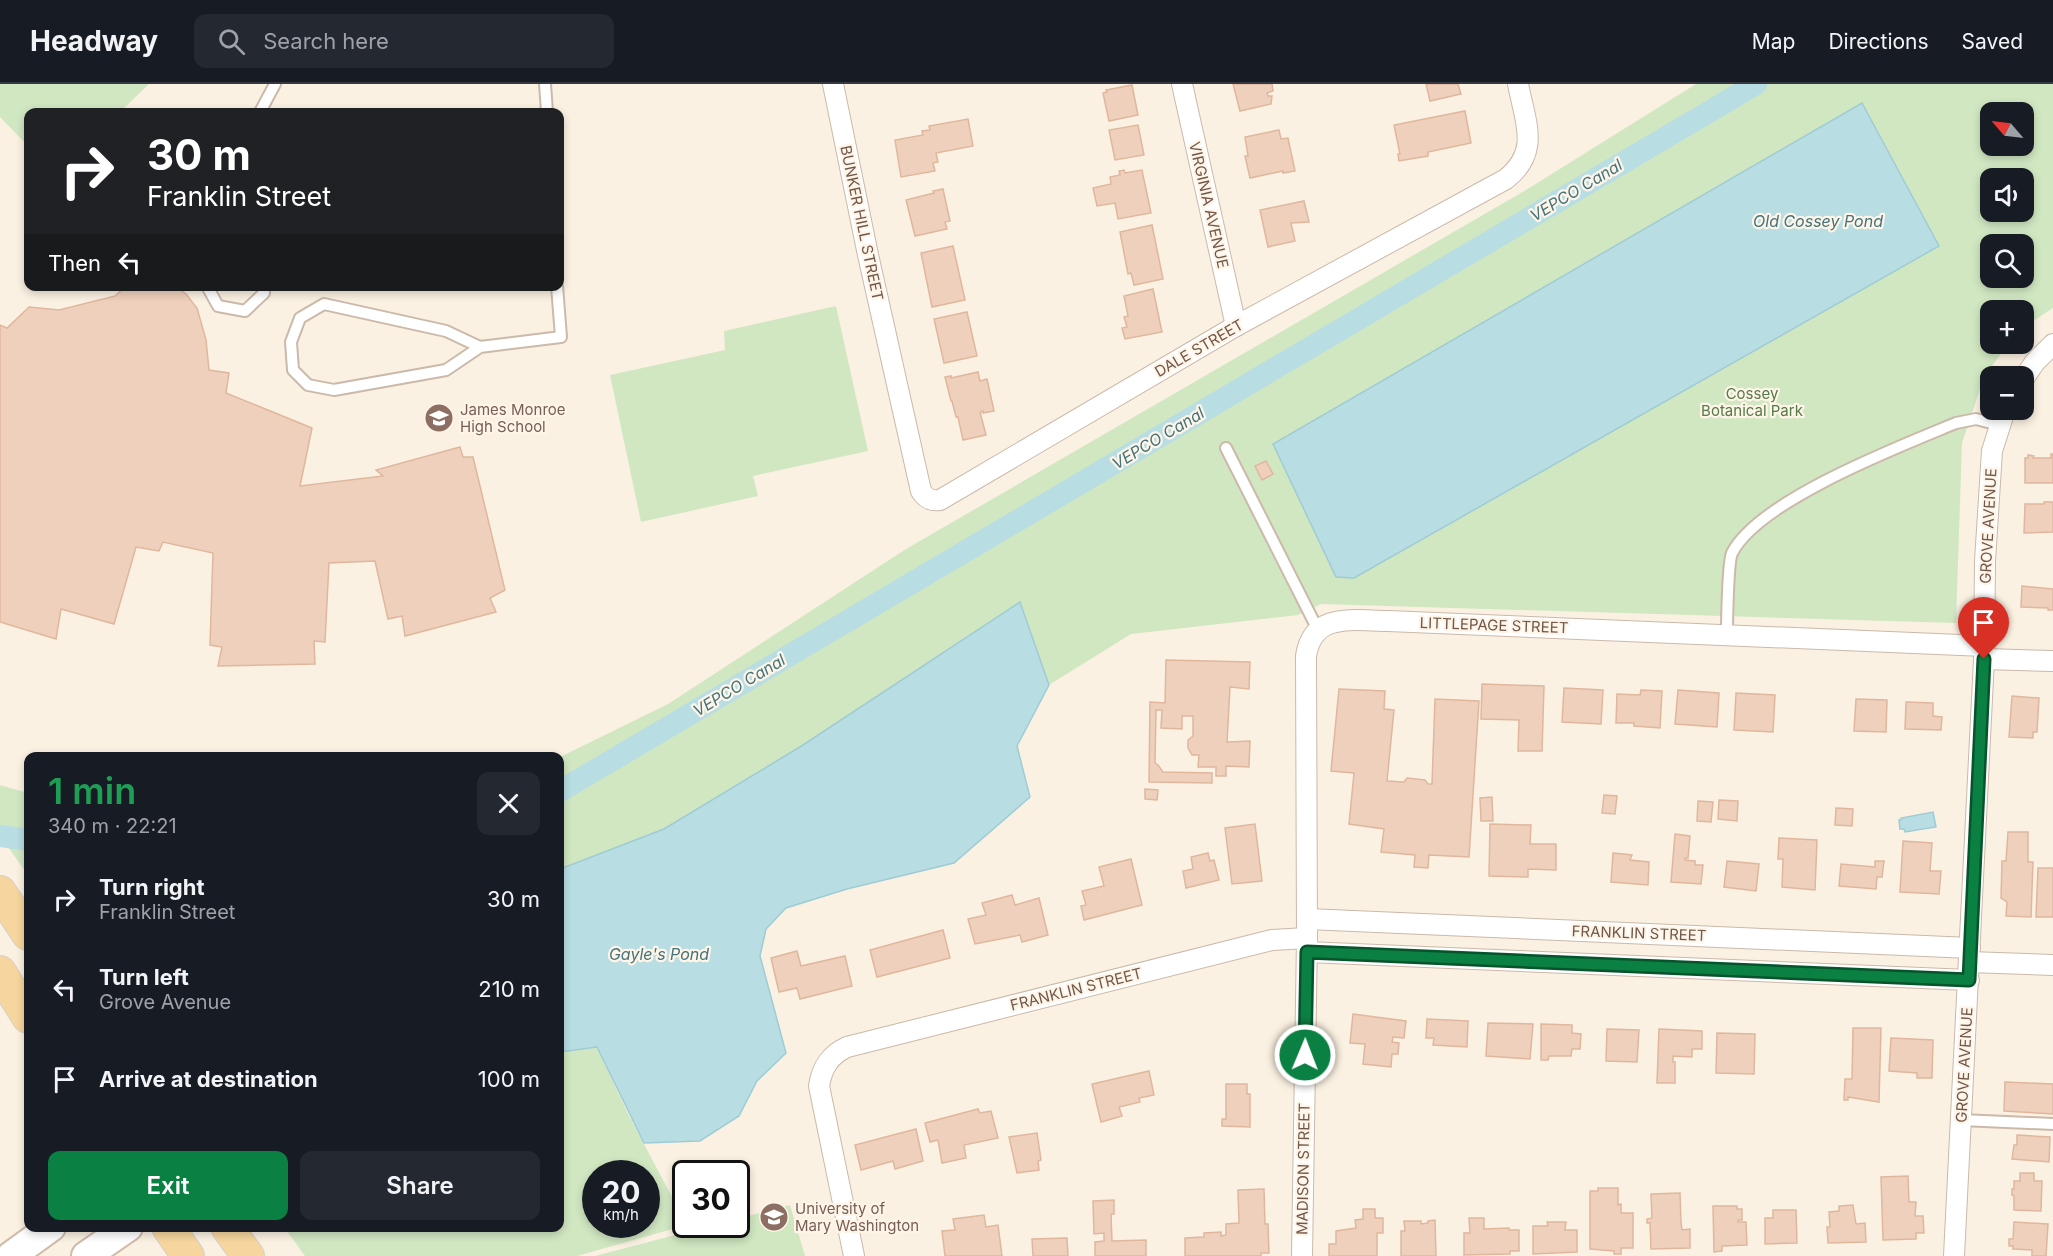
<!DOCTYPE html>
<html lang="en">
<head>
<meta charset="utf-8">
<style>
  body { margin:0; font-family:Inter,sans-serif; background:#242831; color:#f1f3f6; height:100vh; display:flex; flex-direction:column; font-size:22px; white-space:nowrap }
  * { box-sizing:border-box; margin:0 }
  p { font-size:20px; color:#9ea1a6 }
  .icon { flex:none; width:33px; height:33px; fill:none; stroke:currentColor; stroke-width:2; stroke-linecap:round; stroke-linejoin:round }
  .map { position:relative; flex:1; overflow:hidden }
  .side { position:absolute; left:24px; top:668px; width:540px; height:480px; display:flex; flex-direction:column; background:#171b24; border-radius:12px; box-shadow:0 3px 9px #0003 }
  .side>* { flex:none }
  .guide { position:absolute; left:24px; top:24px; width:540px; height:183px; border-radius:12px; box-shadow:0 3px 9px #0003; background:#202124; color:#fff; overflow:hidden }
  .needle { width:39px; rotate:298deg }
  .tools { position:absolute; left:1980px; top:18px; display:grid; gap:12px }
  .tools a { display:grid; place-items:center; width:54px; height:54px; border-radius:12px; background:#171b24; box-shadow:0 3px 9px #0003; font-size:30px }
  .speed { position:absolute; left:582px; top:1076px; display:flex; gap:12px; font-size:30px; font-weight:700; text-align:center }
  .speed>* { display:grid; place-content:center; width:78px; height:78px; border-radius:50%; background:#171b24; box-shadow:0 3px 9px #0003; line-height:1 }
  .speed small { font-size:15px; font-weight:400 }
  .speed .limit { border:3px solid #111; border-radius:9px; background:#fff; color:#111 }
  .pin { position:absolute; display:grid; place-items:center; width:51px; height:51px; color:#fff; margin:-62px -26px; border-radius:50% 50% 50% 0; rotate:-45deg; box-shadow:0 0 6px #0007 }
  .pin .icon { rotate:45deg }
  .me { position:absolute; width:66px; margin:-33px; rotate:1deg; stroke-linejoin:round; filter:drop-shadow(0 0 4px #0008) }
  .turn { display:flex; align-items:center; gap:21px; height:126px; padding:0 24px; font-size:27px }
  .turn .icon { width:78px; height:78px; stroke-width:2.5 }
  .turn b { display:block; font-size:42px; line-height:51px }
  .then { display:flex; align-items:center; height:57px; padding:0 24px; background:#0003; gap:12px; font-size:22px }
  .round { display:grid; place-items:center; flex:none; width:63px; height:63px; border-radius:12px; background:#242831 }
  .summary { display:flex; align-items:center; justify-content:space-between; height:102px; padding:0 24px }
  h1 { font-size:36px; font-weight:600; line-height:45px; color:#1e9e55 }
  .action { display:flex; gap:12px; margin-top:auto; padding:12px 24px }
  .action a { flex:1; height:69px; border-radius:12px; background:#0b8043; color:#fff; font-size:24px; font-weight:600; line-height:69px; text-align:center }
  .action a+a { background:#242831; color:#f1f3f6 }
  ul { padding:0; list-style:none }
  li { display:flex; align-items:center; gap:18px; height:90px; padding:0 24px }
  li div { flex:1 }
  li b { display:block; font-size:22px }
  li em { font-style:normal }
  header { display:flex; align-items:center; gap:36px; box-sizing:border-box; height:84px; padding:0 30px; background:#171b24; border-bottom:2px solid #363941 }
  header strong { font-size:28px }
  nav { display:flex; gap:33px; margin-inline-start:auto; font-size:21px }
  .search { width:420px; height:54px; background:#242831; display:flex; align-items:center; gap:15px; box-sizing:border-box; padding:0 21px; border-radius:12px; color:#9ea1a6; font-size:22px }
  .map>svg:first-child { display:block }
  .green { fill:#d1e7c2; fill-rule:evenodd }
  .water { fill:#b8dde3; stroke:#9fccd4; stroke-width:1.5 }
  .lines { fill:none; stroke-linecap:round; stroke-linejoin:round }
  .canal { stroke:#b8dde3; stroke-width:22 }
  .building { fill:#eed0bc; stroke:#e0b79d; stroke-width:1.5 }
  .lane-casing { stroke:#cbb9aa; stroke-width:14 }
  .street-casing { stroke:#cbb9aa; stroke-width:22 }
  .secondary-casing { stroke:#d0bbaa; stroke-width:32 }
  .primary-casing { stroke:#d7d0cc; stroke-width:34 }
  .lane { stroke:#fff; stroke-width:10 }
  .street { stroke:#fff; stroke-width:20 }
  .secondary { stroke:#fff; stroke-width:28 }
  .primary { stroke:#f6d59e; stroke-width:32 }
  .route-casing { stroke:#07532c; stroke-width:15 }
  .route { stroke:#0b8043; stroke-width:10 }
  .labels { text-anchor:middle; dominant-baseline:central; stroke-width:4.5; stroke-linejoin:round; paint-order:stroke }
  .street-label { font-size:15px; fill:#71584a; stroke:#fef5e8 }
  .park-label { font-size:15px; fill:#557b46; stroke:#fef5e8 }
  .education-label { font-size:15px; fill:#785e54; stroke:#fef5e8; text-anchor:start }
  .water-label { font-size:16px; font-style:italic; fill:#43737c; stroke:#fef5e8 }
</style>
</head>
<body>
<header>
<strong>Headway</strong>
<div class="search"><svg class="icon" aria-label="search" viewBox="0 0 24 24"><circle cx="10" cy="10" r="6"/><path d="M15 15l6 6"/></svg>Search here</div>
<nav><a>Map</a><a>Directions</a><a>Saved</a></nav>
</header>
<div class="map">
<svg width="2053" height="1172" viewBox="0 0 2053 1172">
  <rect width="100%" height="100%" fill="#fbf1e2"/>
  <g class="green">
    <path d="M0,0h149l-29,28h-92v34l-28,-29z"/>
    <path d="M1696,0h357v224l-29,19v-17h-34v34h18l-24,33 -22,66 -6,180 -635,-19 -23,11 -167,19 -82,51 -28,-82 -218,142 -139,84 -104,40v-112l108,-53 238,-155 620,-359zM1990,28h34v34h-34zM1990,94h34v34h-34zM1990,160h34v34h-34z"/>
    <path d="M836,222l32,145 -115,25 5,20 -117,26 -31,-147 115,-25 -1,-19z"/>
    <path d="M0,701l28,8v82l-28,-39z"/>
    <path d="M597,963l31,67 59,111 -110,31h-272l-21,-29h276v-175zM596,1089h50v51h-50z"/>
    <path d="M790,1121l15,51h-210l122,-32h19l1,-5z"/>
  </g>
  <g class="water">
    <path d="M1862,19l77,143 -585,332 -18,-1 -63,-133z"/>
    <path d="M1020,518l29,83 -32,61 13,51 -76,66 -107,26 -61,19 -20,21 -6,27 26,97 -29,28 -18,35 -39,25 -56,2 -47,-96 -37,5v-183l104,-40 139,-84z"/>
    <path d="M1933,728l3,15 -31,5 -1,-3h-4l-1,-9h2v-2z"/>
  </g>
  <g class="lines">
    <g class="canal">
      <path d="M560,707l1196,-707"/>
      <path d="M0,752l28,4"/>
    </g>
  </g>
  <g class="building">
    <path d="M1233,0h39l1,7 -6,2 1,3h4l-1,8 -31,7z"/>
    <path d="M1426,0h32l3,10 -31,7z"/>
    <path d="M1132,1l6,30 -29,6 -6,-28 4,-1 -1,-2z"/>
    <path d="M1465,27l6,32 -43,9v4l-29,5 -1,-7h2l-6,-29z"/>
    <path d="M968,35l5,27 -37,7 2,9 -5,1 2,8 -34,6 -6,-37 28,-5 -1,-4 8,-1 -1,-4z"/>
    <path d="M1138,41l6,30 -29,5 -6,-30z"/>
    <path d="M1279,46l2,9 7,-1 7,33 -12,2v-2l-33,7 -5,-22h3l-3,-19z"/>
    <path d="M1124,86l1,3 17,-3 9,43 -33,6 -3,-16 -18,3 -4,-18 18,-4 -1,-7 10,-2 -1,-4z"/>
    <path d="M943,105l7,32 -5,1 2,7 -32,7 -9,-36 28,-7 -1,-2z"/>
    <path d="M1304,117l5,21 -18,1 4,18 -27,6 -8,-37z"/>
    <path d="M1152,141l11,54 -29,6 -3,-12 -3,1 -8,-42z"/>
    <path d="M953,162l12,54 -33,7 -11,-54z"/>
    <path d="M126,202h49l11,8 11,14 9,32 3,30 20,3 -3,20 86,35 -12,58 83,-10 -7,-6 84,-23 3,10h10l32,133 -15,8 6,14 -91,24 -3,-20 -14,3 -13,-58 -46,2 -4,79 -11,-1 1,23 -97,2 4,-19 -12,-2 3,-92 -50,-11 -4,9 -23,-4 -22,77 -53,-15 -5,30 -56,-17v-297l7,3 22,-21 30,3 56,-14z"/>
    <path d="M1153,205l9,43 -37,7 -3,-11 5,-1 -3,-10 4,-1 -4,-20z"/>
    <path d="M967,228l10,44 -33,7 -10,-44z"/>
    <path d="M978,288l2,9 7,-2 7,32 -11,2v-2l-3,1 6,23 -23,5 -5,-23h-2l-4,-16h-1l-6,-24 6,-1v2z"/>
    <path d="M2051,370h2v29h-28v-25h3v-3l6,1 -1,2h18z"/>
    <path d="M1266,377l7,13 -11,6 -7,-14z"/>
    <path d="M2044,418h9v30l-29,1 1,-29h19z"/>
    <path d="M2022,502l31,3v21h-5v-2l-27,-1z"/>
    <path d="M1166,576l84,2 -1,27 -19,-2 -3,55 23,-1 -1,26 -23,-1v10h-10v-9h-18l1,-12h-7l-4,-7v-8l5,-4v-20h-11v13l-21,-1 1,-18h-6l-1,53 3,2 5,7 49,1v10l-63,-1 1,-80 15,1z"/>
    <path d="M1482,600l62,2 -2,65h-24l1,-31 -38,-1z"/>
    <path d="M1564,604l39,2 -2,34 -39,-2z"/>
    <path d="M1339,605l46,2 -1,18 10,1 -7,71 17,1 3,-4 18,2 3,4h4l3,-85 44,2 -10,156 -40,-2 -1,13 -14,-1 1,-12 -34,-3 3,-23 -35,-5 5,-51 -23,-2z"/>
    <path d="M1641,606l21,1 -2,37 -26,-2v-3h-18l1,-29 23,1z"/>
    <path d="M1678,606l41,3 -2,34 -42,-3z"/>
    <path d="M1736,609l39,2 -2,37 -39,-2z"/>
    <path d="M2012,612l27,2 -2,34h-4v6l-24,-1z"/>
    <path d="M1856,615l31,1 -1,32 -32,-1z"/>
    <path d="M1906,618l27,1v13l9,1 -1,13 -36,-1z"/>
    <path d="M1145,705l13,1 -1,10 -12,-1z"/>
    <path d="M1604,711l13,1 -2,18 -13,-1z"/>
    <path d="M1492,713l1,24h-12l-1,-23z"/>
    <path d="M1719,716l19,1 -1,20 -19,-2z"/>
    <path d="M1698,717l15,1 -2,20 -14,-1z"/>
    <path d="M1836,724l17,1 -1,17 -17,-1z"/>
    <path d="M1255,740l7,57 -30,3 -7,-56z"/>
    <path d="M1490,740l41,1 -1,19h26v26l-28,-1v8l-39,-1z"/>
    <path d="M2008,748h20v30h5l-2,55 -25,-1 1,-14 -6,-4 1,-37h4z"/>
    <path d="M1675,750l15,2 -2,22h-3v2l10,1v4h8l-2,19 -30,-2z"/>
    <path d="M1779,754l38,2 -2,50 -33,-3 1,-28h-5z"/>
    <path d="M1903,757l29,2 -2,28h11l-2,23 -39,-2z"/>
    <path d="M1208,769l2,8 4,-1 5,20 -33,8 -3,-17 10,-2 -2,-12z"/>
    <path d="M1613,769l19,2 -2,5 19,2 -1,23 -37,-3z"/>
    <path d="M1131,775l11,46 -58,15 -3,-14 5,-1 -4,-14 22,-5 -5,-19z"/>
    <path d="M1727,777l32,3 -3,27 -32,-4z"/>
    <path d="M1875,777h9l-2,16h-5l-1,12 -37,-3 2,-22 34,3z"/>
    <path d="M2038,784h15v49h-17z"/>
    <path d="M1012,811l3,10 24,-7 9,37 -26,7 -2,-7 -45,9 -7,-25 18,-4 -4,-12z"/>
    <path d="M943,846l7,28 -73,19 -7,-27z"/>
    <path d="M797,867l4,15 44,-10 7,30 -52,13 -3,-11 -18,4 -8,-34z"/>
    <path d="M1353,930l53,7 -2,17 -11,-1 -1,5 7,1 -1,11h-6l-1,13 -28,-3 2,-20 -15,-1z"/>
    <path d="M1427,935l41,2 -1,26 -34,-2 1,-7h-8z"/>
    <path d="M1488,939l45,1 -3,35 -44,-3z"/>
    <path d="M1541,940l31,1v8l9,1 -1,15h-8l-1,7h-22l-1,4h-7z"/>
    <path d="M1853,944h28l-2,74 -31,-5v3h-4l1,-21h7z"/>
    <path d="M1607,945l32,1 -2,32 -31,-1z"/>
    <path d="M1659,945l43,2v18h-10v8l-19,-1v6h2v21h-18z"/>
    <path d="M1717,949l38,1 -1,40 -38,-1z"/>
    <path d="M1891,954l42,2 -1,38h-15v-5l-28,-2z"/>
    <path d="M1149,987l5,24 -15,3 1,4 -21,5 3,9 -21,6 -9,-38z"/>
    <path d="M2005,998l48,2v30l-49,-3z"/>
    <path d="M1226,1000h21v10h3v33l-28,-1v-7h4z"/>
    <path d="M978,1025l2,4 11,-2 7,27 -34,7 2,13 -24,5 -4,-23 -8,2 -5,-19z"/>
    <path d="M916,1045l7,32 -28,8 -2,-8 -32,9 -6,-25z"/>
    <path d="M1037,1049l4,27 -3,1 1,9 -22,3 -8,-36z"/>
    <path d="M2017,1051l33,2 -1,25 -37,-3 2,-14h3z"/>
    <path d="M2020,1089h14v8h8l-1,30 -27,-1v-14l-2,-1v-6h2v-8h6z"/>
    <path d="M1908,1092l1,26h7l-1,14h8l1,17h-8v6l-33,1 -2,-63z"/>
    <path d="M1598,1104h20v17l3,-1v9h12v35h-12v6h-7v-3l-24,-2v-58h8z"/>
    <path d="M1264,1105l1,35h3l1,29h-8v3h-76v-18l19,-1v-4l17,-1v4l5,-1v-11l13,-1 -1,-33z"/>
    <path d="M1680,1109l1,29 1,8 8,-1v19l-39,1 -1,-26h-3v-4l5,-1 -1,-24z"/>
    <path d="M1114,1116v14h-3l1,27 34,-1v16h-51v-14l9,-1v-8l-10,1 -1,-33z"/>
    <path d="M1853,1121l3,19 9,-1 1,19 -38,1 -1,-16h3l-1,-15 10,-1v-5z"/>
    <path d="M1713,1122h24v3h5v11h-4v2h8l1,23 -25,1v5l-8,1z"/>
    <path d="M1363,1125h12v9h8v15h-6v23h-48v-12h7v-13l20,-3 -1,-8 8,-1z"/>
    <path d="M1773,1126h23l1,33 -32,1v-26h8z"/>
    <path d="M984,1131l2,12 12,-2 4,31h-57l-3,-25 13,-1 -2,-11z"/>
    <path d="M1469,1134h15v11l25,-1v2h10v21h-9v3l-46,1v-22h6z"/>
    <path d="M1435,1136l1,36h-35v-25h4l-1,-10h17v3l7,-1v-2z"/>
    <path d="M1547,1138h19l-1,8h12v22l-44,2v-28h15z"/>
    <path d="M2014,1138l34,2 -2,32h-14v-6l-19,-1v-3h-4v-7h4z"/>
    <path d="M1067,1154l1,18h-35l-1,-17z"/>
  </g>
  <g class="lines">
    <g class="lane-casing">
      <g id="lane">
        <path d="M545,0l2,28"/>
        <path d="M260,28l15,-28"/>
        <path d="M207,202l11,20 27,5 19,-18v-7"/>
        <path d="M480,263l-34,23 -112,20 -26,-5 -15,-15 -2,-28 9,-24 24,-14 122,27 34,16 81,-10 -4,-51"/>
        <path d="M1226,364l92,182"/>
        <path d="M1727,551c0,-15 1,-73 5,-82 27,-53 169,-107 224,-130l20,-4 23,6"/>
        <path d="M1961,1036l92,4"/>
      </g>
    </g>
    <g class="street-casing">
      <g id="street">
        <path d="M833,0l35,171 53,236c5,8 10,10 19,9l296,-174 270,-147c35,-28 19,-57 12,-95"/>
        <path d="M1182,0l54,242"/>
        <path d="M2024,294l11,-16 18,-18"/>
        <path d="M1984,575l69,2"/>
        <path d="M1307,835l663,29"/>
        <path d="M1307,868l662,28"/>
        <path d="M1969,878l84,3"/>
        <path d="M854,1172l-35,-170c3,-19 11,-31 28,-39l425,-107 35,-2"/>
        <path d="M1302,1172l5,-318 -1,-282c7,-45 48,-35 82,-35l596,25"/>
        <path d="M1954,1172l30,-597 1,-98 7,-110 13,-41"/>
      </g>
    </g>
    <g class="secondary-casing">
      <g id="secondary">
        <path d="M11,1172l40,-29"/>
        <path d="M86,1172l42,-29"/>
      </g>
    </g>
    <g class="primary-casing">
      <g id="primary">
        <path d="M0,808l28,42"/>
        <path d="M0,888l28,45"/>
        <path d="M168,1143l20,29"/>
        <path d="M227,1143l21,29"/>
      </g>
    </g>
    <use href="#lane" class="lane"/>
    <use href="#street" class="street"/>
    <use href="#secondary" class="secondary"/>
    <use href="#primary" class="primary"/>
  </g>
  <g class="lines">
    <g class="route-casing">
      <path id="route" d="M1305,971l2,-103 662,28 15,-321"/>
    </g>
    <use href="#route" class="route"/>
  </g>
  <defs>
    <g id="school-disc" transform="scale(1.5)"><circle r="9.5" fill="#8d6e63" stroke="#fef5e8"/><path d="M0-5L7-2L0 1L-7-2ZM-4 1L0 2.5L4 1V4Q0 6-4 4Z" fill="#fff"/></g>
    <g id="university-disc" transform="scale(1.5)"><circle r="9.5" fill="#8d6e63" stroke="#fef5e8"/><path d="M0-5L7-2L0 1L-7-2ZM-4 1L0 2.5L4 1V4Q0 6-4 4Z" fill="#fff"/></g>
  </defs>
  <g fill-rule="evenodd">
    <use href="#school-disc" x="439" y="334"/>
    <use href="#university-disc" x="774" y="1133"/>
  </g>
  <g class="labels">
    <g class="street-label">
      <text transform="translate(1209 121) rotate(77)">VIRGINIA AVENUE</text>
      <text transform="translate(862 139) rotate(78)">BUNKER HILL STREET</text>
      <text transform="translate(1199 264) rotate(-30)">DALE STREET</text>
      <text transform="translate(1988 442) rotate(-87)">GROVE AVENUE</text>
      <text transform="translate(1494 541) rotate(2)">LITTLEPAGE STREET</text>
      <text transform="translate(1639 849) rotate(2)">FRANKLIN STREET</text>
      <text transform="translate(1076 905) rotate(-14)">FRANKLIN STREET</text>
      <text transform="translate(1964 981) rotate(-87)">GROVE AVENUE</text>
      <text transform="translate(1303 1085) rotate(-89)">MADISON STREET</text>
    </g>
    <g class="park-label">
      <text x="1752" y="309">Cossey<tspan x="1752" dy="17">Botanical Park</tspan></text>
    </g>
    <g class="education-label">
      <text x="460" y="325">James Monroe<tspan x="460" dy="17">High School</tspan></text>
      <text x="795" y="1124">University of<tspan x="795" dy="17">Mary Washington</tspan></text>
    </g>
    <g class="water-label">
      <text transform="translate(1576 106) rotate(-31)">VEPCO Canal</text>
      <text x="1818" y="137">Old Cossey Pond</text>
      <text transform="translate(1158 354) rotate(-31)">VEPCO Canal</text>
      <text transform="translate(739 601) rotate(-31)">VEPCO Canal</text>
      <text x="659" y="870">Gayle's Pond</text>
    </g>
  </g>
</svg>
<div class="tools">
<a><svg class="needle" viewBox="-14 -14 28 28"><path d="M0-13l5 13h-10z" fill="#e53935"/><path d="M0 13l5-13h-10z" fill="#9ea1a6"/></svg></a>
<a><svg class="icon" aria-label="sound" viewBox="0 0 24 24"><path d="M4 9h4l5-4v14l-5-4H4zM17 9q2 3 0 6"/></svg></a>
<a><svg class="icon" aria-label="search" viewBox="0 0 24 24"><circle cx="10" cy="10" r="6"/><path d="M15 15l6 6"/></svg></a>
<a>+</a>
<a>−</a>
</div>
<div class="speed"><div>20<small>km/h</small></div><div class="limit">30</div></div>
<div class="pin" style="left:1984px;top:575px;background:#d93025"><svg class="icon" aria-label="arrive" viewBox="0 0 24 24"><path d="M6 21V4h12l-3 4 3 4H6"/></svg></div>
<svg class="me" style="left:1305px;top:971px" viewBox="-20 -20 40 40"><circle r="17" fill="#0b8043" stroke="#fff" stroke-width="3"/><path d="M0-11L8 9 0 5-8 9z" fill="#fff"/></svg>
<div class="guide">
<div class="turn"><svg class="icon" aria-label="right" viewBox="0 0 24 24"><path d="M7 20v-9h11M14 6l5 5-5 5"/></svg><div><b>30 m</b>Franklin Street</div></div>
<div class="then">Then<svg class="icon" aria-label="left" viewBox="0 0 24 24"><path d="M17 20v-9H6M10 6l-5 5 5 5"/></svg></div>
</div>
<section class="side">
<div class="summary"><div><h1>1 min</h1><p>340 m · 22:21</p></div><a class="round"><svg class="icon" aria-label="close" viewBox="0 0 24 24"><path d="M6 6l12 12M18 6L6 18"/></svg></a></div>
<ul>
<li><svg class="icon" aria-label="right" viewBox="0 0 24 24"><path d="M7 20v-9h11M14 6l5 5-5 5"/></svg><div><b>Turn right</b><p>Franklin Street</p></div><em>30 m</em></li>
<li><svg class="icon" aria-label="left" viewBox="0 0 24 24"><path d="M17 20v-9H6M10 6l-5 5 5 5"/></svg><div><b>Turn left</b><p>Grove Avenue</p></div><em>210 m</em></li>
<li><svg class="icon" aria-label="arrive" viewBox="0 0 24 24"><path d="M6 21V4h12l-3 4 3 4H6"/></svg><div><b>Arrive at destination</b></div><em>100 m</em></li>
</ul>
<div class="action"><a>Exit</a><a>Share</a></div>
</section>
</div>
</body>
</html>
